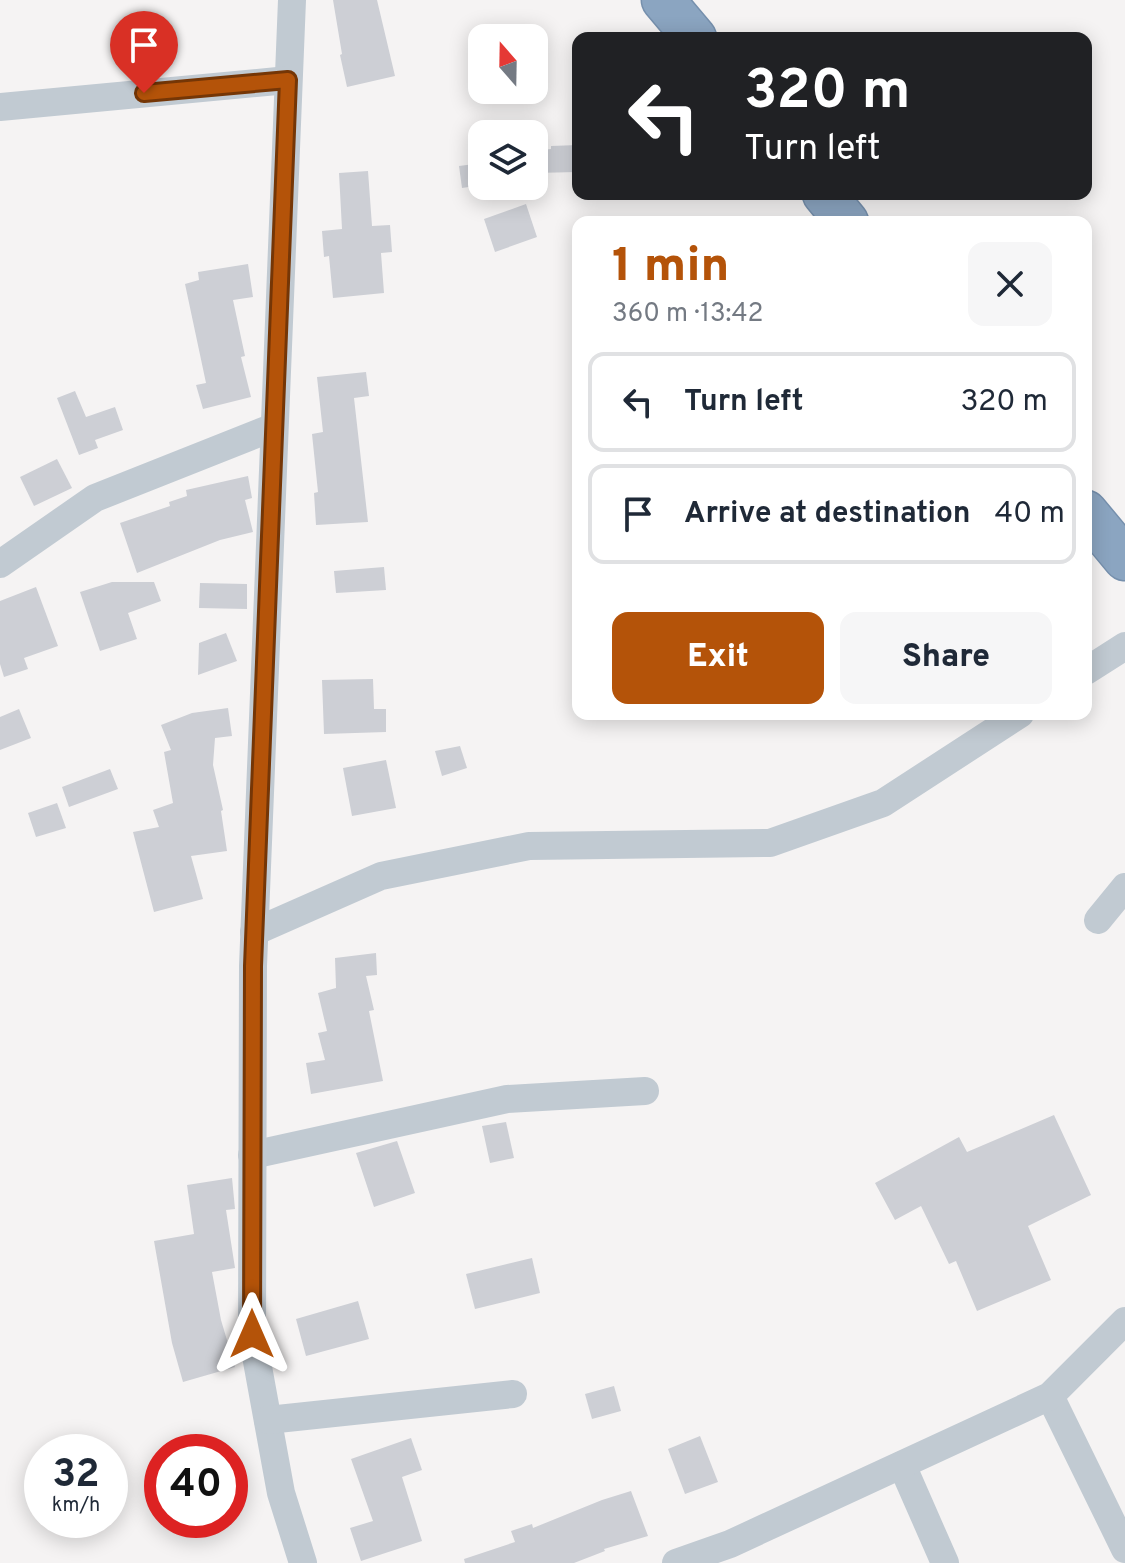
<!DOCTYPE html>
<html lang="en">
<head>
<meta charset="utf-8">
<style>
  body { margin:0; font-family:Overpass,sans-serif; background:#f6f6f7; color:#1f2937; height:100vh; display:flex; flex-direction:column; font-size:30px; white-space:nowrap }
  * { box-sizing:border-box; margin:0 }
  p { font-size:26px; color:#747a83 }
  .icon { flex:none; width:44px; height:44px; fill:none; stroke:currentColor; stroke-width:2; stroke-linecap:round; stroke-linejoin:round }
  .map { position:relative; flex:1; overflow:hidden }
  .drawer { position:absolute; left:572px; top:216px; width:520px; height:504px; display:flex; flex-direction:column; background:#fff; border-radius:16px; box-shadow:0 4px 20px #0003 }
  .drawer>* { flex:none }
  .guide { position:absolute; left:572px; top:32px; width:520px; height:168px; border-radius:16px; box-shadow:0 4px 20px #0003; background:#202124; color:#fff; overflow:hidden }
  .needle { width:52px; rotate:340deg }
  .buttons { position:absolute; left:468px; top:24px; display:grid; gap:16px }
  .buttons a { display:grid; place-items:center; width:80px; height:80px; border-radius:16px; background:#fff; box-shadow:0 4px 20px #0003; font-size:40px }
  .speed { position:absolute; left:24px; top:1434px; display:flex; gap:16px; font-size:40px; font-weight:700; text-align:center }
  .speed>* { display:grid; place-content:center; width:104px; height:104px; border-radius:50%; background:#fff; box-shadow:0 4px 20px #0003; line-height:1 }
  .speed small { font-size:20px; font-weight:400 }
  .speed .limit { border:12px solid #d22; background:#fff; color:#111 }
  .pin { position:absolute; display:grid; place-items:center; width:68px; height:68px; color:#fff; margin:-82px -34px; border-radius:50% 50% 50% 0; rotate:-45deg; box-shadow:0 0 8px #0007 }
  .pin .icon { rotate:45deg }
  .me { position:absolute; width:88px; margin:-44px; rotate:0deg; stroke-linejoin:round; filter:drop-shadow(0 0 6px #0008) }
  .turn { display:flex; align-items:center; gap:28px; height:168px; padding:0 40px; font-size:36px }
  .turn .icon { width:104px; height:104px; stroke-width:2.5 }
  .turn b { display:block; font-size:56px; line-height:68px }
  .round { display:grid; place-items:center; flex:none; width:84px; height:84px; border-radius:16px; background:#f6f6f7 }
  .head { display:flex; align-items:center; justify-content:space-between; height:136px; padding:0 40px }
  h1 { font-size:48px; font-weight:800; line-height:60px; color:#b45309 }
  .button { display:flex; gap:16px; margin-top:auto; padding:16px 40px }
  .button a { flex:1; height:92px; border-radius:16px; background:#b45309; color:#fff; font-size:32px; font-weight:800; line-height:92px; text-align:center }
  .button a+a { background:#f6f6f7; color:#1f2937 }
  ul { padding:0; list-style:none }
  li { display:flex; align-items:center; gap:24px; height:100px; margin:0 16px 12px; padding:0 24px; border:4px solid #e0e1e3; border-radius:16px }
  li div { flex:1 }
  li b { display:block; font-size:30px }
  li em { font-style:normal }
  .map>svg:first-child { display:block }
  .building { fill:#cdcfd5 }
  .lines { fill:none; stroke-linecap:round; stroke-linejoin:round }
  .highway-casing { stroke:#7690ad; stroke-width:45 }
  .minor { stroke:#c1cad2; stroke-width:28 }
  .highway { stroke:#8ba5c1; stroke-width:42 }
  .route-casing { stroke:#753606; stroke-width:20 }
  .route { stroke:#b45309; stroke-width:14 }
</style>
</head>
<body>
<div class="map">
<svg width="1125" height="1563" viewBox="0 0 1125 1563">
  <rect width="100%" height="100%" fill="#f5f3f3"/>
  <g class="building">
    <path d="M333,0h44l18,76 -48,11 -7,-32 2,-1z"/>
    <path d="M578,145v27l-44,1v-22l17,-2v-3z"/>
    <path d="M482,163v22l-20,3 -3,-22z"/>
    <path d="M368,171l4,55 18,-1 2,27 -11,1 3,40 -51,5 -4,-42 -5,1 -2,-26 20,-2 -3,-56z"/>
    <path d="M526,204l11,33 -42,15 -11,-33z"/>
    <path d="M248,264l5,33 -20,3 12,56 -4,1 10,40 -48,12 -7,-24 10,-2 -21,-99 14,-4 -1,-8z"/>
    <path d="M366,372l3,24 -15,2 14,124 -52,3 -2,-32 4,-1 -6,-58 11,-2 -6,-55z"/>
    <path d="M75,391l11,26 29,-10 8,23 -28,10 3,8 -19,7 -22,-57z"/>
    <path d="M57,459l15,29 -38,18 -14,-29z"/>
    <path d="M248,476l4,22 -7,2 8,32 -33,8 -83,33 -17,-50 50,-17 -1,-4 18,-6 -1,-6z"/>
    <path d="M384,567l2,23 -50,3 -2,-22z"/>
    <path d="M112,582h42l7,19 -33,12 9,26 -37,12 -20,-59z"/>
    <path d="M200,583l47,1v25l-48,-1z"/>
    <path d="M36,587l22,59 -34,12 4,11 -24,8 -4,-13v-63z"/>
    <path d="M226,633l11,28 -39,14 1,-32z"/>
    <path d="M373,679l1,30h12v23l-62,2 -2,-54z"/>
    <path d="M228,708l4,28 -17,2 -2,27 10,45 -2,1 6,40 -36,5 12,43 -49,13 -21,-80 26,-5 -6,-17 20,-7 -9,-51 7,-2 -10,-25 31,-12z"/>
    <path d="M19,709l12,29 -31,12v-33z"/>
    <path d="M460,746l7,22 -25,8 -7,-25z"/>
    <path d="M386,760l10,48 -44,8 -9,-48z"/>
    <path d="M110,769l8,20 -49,18 -7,-20z"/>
    <path d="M57,803l9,25 -30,9 -8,-24z"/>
    <path d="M376,953l1,22 -11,1 8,34 -5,1 14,70 -72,13 -5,-31 19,-3 -7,-27 9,-2 -9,-38 18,-5 -1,-30z"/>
    <path d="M1054,1115l37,80 -63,31 23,54 -74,31 -21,-50 -7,3 -28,-58 -26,14 -20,-37 84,-46 8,15z"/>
    <path d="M506,1122l8,36 -24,5 -8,-37z"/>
    <path d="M397,1141l18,52 -41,14 -18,-54z"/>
    <path d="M232,1178l3,31 -9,1 9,58 -23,4 9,48 14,47 -52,15 -11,-39 -18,-102 40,-7 -7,-49z"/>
    <path d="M532,1258l8,35 -65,16 -9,-35z"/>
    <path d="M358,1301l11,38 -63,17 -10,-37z"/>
    <path d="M614,1386l7,25 -29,8 -7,-25z"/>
    <path d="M700,1436l18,46 -33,12 -17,-45z"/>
    <path d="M411,1438l11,32 -20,7 20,64 -61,20 -11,-33 23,-7 -22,-62z"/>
    <path d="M631,1491l17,45 -44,13 1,2 -31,12h-109l-1,-4 51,-17 -4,-11 21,-7 1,4 69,-28z"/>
  </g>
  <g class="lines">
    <g class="highway-casing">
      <g id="highway">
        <path d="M663,0l32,38"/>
        <path d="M824,194l23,28"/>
        <path d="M1086,512l39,47"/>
      </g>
    </g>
    <g class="minor">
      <path d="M292,0l-39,966 -1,368 29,159 22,70"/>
      <path d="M0,107l288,-27"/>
      <path d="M0,564l95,-66 179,-71"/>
      <path d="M1086,671l39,-25"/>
      <path d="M1098,920l27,-33"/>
      <path d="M254,932l127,-56 148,-30 241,-3 113,-40 137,-89"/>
      <path d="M252,1155l255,-56 138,-8"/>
      <path d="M1050,1396l75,153"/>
      <path d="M268,1420l245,-26"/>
      <path d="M902,1465l43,98"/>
      <path d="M676,1563l54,-19 320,-148 75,-75"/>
    </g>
    <use href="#highway" class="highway"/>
  </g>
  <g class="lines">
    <g class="route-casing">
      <path id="route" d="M144,93l144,-13 -35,886 -1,368"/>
    </g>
    <use href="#route" class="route"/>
  </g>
</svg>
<div class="buttons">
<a><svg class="needle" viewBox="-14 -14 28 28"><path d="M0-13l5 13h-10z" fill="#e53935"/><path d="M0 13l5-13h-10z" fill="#747a83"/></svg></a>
<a><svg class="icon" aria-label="layers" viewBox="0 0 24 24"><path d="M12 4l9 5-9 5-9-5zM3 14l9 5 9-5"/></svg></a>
</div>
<div class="speed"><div>32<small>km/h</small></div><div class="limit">40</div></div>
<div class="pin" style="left:144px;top:93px;background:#d93025"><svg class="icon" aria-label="arrive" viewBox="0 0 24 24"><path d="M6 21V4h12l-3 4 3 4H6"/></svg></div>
<svg class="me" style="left:252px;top:1334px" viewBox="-20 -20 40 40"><path d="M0-17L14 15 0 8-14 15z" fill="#b45309" stroke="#fff" stroke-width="4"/></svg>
<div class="guide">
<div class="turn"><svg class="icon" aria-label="left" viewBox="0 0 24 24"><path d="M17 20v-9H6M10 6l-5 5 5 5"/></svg><div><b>320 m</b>Turn left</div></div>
</div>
<section class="drawer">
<div class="head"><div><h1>1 min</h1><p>360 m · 13:42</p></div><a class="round"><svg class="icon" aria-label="close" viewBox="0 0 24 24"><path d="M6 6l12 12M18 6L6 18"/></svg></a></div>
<ul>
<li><svg class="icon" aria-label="left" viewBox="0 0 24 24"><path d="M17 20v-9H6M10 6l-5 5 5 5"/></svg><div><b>Turn left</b></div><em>320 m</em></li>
<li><svg class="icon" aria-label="arrive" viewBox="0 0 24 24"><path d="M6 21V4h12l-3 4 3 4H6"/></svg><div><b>Arrive at destination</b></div><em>40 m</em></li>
</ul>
<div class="button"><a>Exit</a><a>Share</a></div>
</section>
</div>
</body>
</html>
